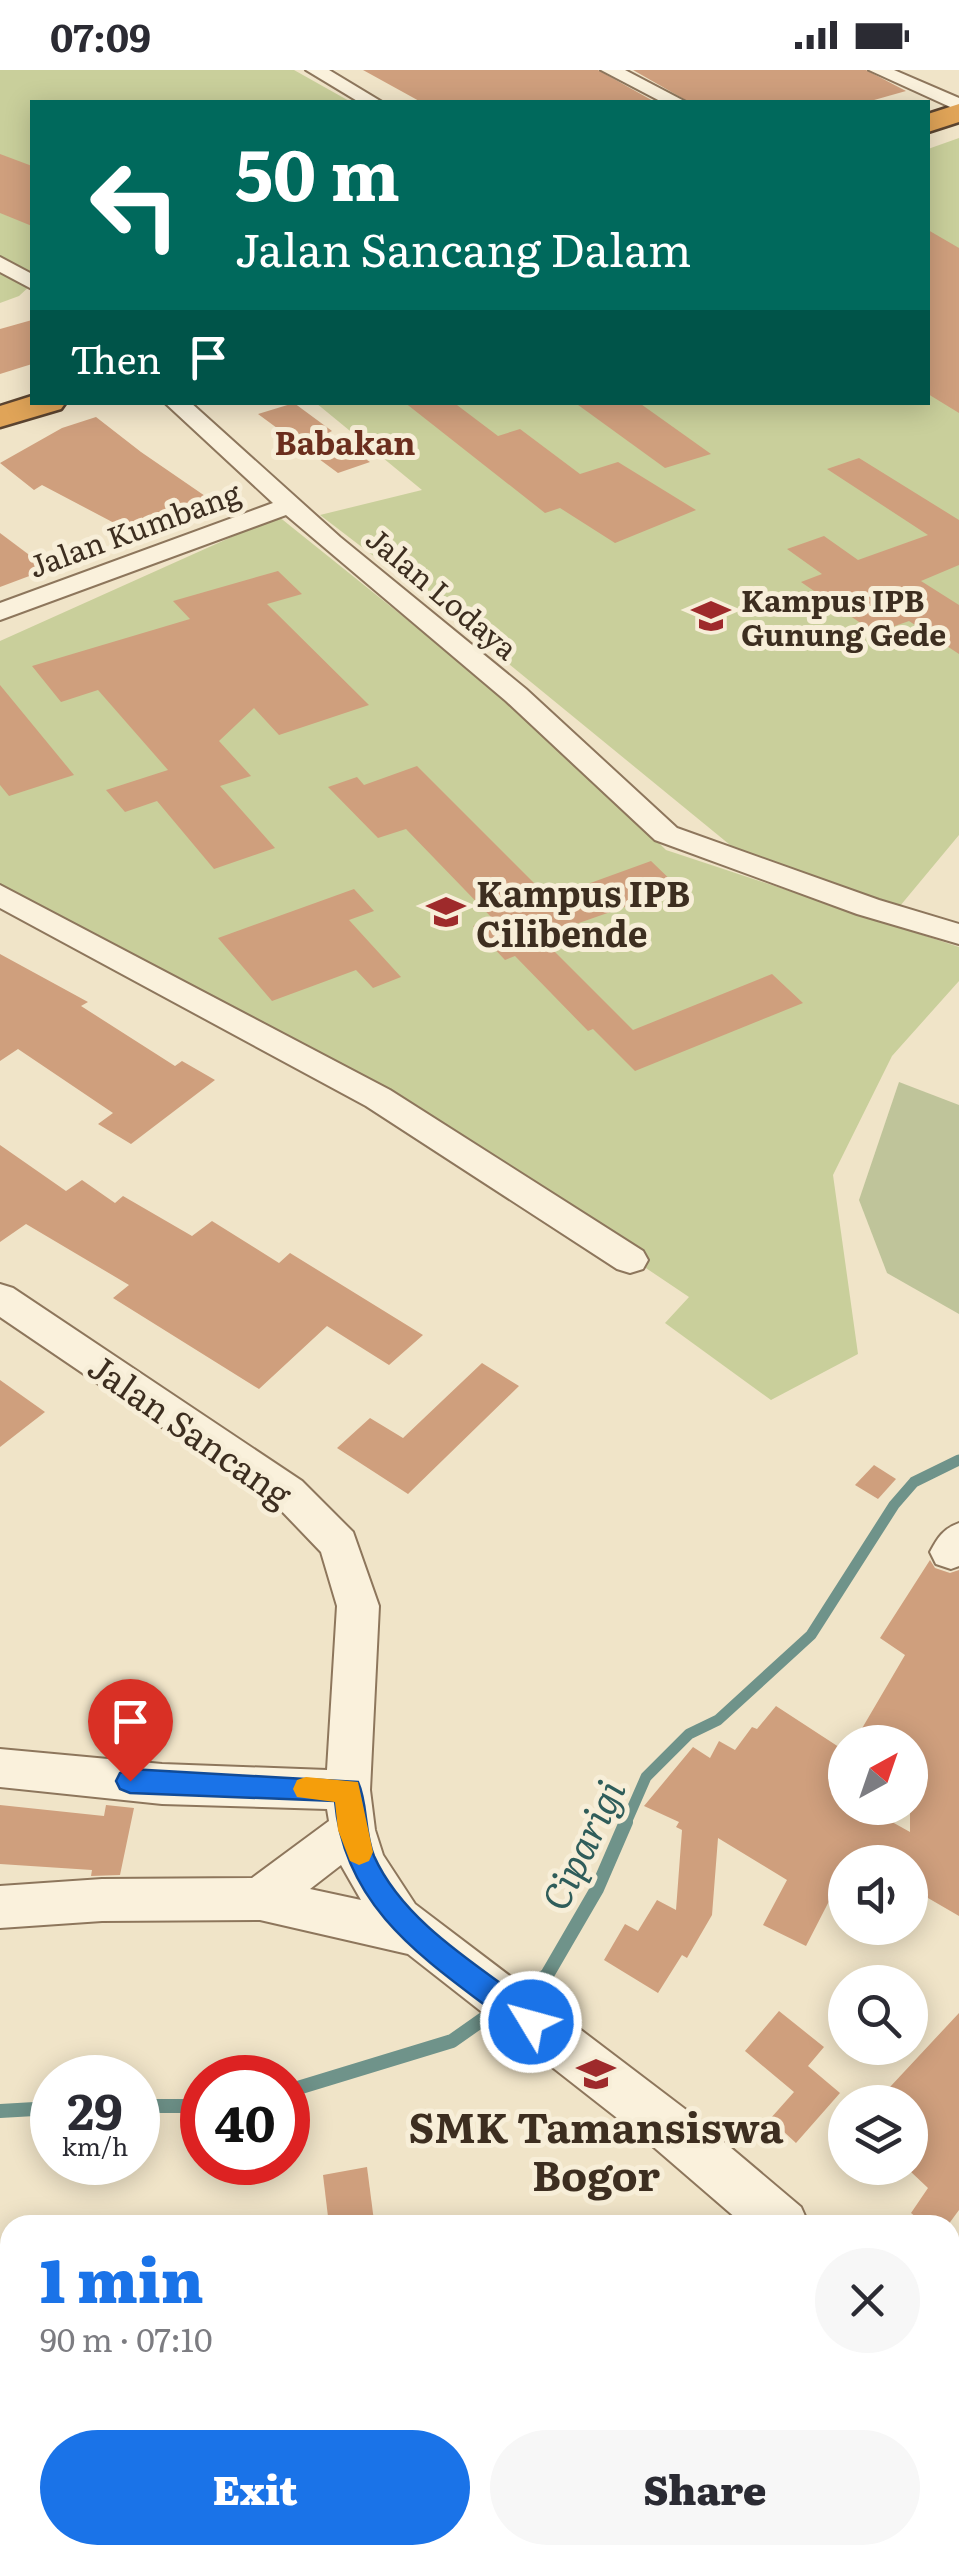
<!DOCTYPE html>
<html lang="en">
<head>
<meta charset="utf-8">
<style>
  body { margin:0; font-family:Literata,serif; background:#f7f7f7; color:#2b2b33; height:100vh; display:flex; flex-direction:column; font-size:38px; white-space:nowrap }
  * { box-sizing:border-box; margin:0 }
  p { font-size:32px; color:#7c7c81 }
  .icon { flex:none; width:55px; height:55px; fill:none; stroke:currentColor; stroke-width:2; stroke-linecap:round; stroke-linejoin:round }
  .map { position:relative; flex:1; overflow:hidden }
  .details { position:absolute; left:0px; top:2145px; width:960px; height:350px; display:flex; flex-direction:column; background:#fff; border-radius:30px 30px 0 0; box-shadow:0 5px 25px #0003 }
  .details>* { flex:none }
  .banner { position:absolute; left:30px; top:30px; width:900px; height:305px; border-radius:0px; box-shadow:0 5px 25px #0003; background:#00695c; color:#fff; overflow:hidden }
  .needle { width:65px; rotate:40deg }
  .buttons { position:absolute; left:828px; top:1655px; display:grid; gap:20px }
  .buttons a { display:grid; place-items:center; width:100px; height:100px; border-radius:50%; background:#fff; box-shadow:0 5px 25px #0003; font-size:50px }
  .speed { position:absolute; left:30px; top:1985px; display:flex; gap:20px; font-size:50px; font-weight:700; text-align:center }
  .speed>* { display:grid; place-content:center; width:130px; height:130px; border-radius:50%; background:#fff; box-shadow:0 5px 25px #0003; line-height:1 }
  .speed small { font-size:25px; font-weight:400 }
  .speed .limit { border:15px solid #d22; background:#fff; color:#111 }
  .pin { position:absolute; display:grid; place-items:center; width:85px; height:85px; color:#fff; margin:-102px -42px; border-radius:50% 50% 50% 0; rotate:-45deg; box-shadow:0 0 10px #0007 }
  .pin .icon { rotate:45deg }
  .me { position:absolute; width:110px; margin:-55px; rotate:307deg; stroke-linejoin:round; filter:drop-shadow(0 0 8px #0008) }
  .turn { display:flex; align-items:center; gap:35px; height:210px; padding:0 40px; font-size:45px }
  .turn .icon { width:130px; height:130px; stroke-width:2.5 }
  .turn b { display:block; font-size:70px; line-height:85px }
  .then { display:flex; align-items:center; height:95px; padding:0 40px; background:#0003; gap:20px; font-size:38px }
  .round { display:grid; place-items:center; flex:none; width:105px; height:105px; border-radius:52px; background:#f7f7f7 }
  .headline { display:flex; align-items:center; justify-content:space-between; height:170px; padding:0 40px }
  h1 { font-size:60px; font-weight:800; line-height:75px; color:#1a73e8 }
  .button { display:flex; gap:20px; margin-top:auto; padding:20px 40px }
  .button a { flex:1; height:115px; border-radius:60px; background:#1a73e8; color:#fff; font-size:40px; font-weight:800; line-height:115px; text-align:center }
  .button a+a { background:#f7f7f7; color:#2b2b33 }
  .status { display:flex; justify-content:space-between; align-items:center; height:70px; padding:0 50px; background:#fff; direction:ltr }
  .status svg { height:28px; fill:currentColor }
  .map>svg:first-child { display:block }
  .green { fill:#c9cf9b }
  .cemetery { fill:#bfc49a }
  .lines { fill:none; stroke-linecap:round; stroke-linejoin:round }
  .stream-far1 { stroke:#6f938a; stroke-width:11 }
  .stream { stroke:#6f938a; stroke-width:14 }
  .building { fill:#cf9f7d }
  .minor-casing { stroke:#8d765c; stroke-width:4 }
  .highway-casing { stroke:#5b4430; stroke-width:5 }
  .minor { fill:#faf1dc; fill-rule:evenodd }
  .highway { fill:#e0a458; fill-rule:evenodd }
  .route { fill:#1a73e8; stroke:#114b97; stroke-width:2.5 }
  .slow { fill:#f59e0b }
  .labels { text-anchor:middle; dominant-baseline:central; stroke-width:10; stroke-linejoin:round; paint-order:stroke }
  .far-street-label { font-size:30px; fill:#3d2e20; stroke:#f7eed8 }
  .far-poi-label { font-size:30px; font-weight:bold; fill:#3d2e20; stroke:#f7eed8; text-anchor:start }
  .far-neighbourhood-label { font-size:32px; font-weight:bold; fill:#6b2e1e; stroke:#f7eed8 }
  .poi-label { font-size:35px; font-weight:bold; fill:#3d2e20; stroke:#f7eed8; text-anchor:start }
  .street-label { font-size:35px; fill:#3d2e20; stroke:#f7eed8 }
  .water-label { font-size:38px; font-style:italic; fill:#2f5d5a; stroke:#f7eed8 }
  .near-poi-label { font-size:42px; font-weight:bold; fill:#3d2e20; stroke:#f7eed8 }
</style>
</head>
<body>
<div class="status"><b>07:09</b><svg viewBox="0 0 49 12"><path d="M0 12V9h3v3zM5 12V6h3v6zM10 12V3h3v9zM15 12V0h3v12zM26 1h20v11H26zM47 4h2v5h-2z"/></svg></div>
<div class="map">
<svg width="959" height="2495" viewBox="0 0 959 2495">
  <rect width="100%" height="100%" fill="#f0e4c8"/>
  <g class="green">
    <path d="M0,0h294l57,32h-319v182l-13,12 -19,7z"/>
    <path d="M959,68v697l-59,71 -165,-57 -308,-252 -107,-82 102,-25 -106,-87 612,-1v-253z"/>
    <path d="M278,446l258,207 130,127 293,97v34l-67,75 -59,119 25,179 -87,46 -106,-77 24,-26 -311,-209 -378,-204v-243z"/>
  </g>
  <path class="cemetery" d="M899,1012l60,23v209l-72,-41 -28,-73z"/>
  <g class="lines">
    <path class="stream-far1" d="M625,1755l21,-48 43,-43 29,-14 93,-85 83,-130 20,-23 45,-22"/>
    <g class="stream">
      <path d="M517,1926l30,-21 50,-86 29,-67"/>
      <path d="M288,2021l164,-50 47,-33"/>
      <path d="M138,2036h64"/>
      <path d="M0,2041l52,-3"/>
    </g>
  </g>
  <g class="building">
    <path d="M363,0h235l57,32h-234z"/>
    <path d="M633,0h233l40,21 -39,11h-178z"/>
    <path d="M0,84l32,12v60l-32,-13z"/>
    <path d="M928,160l31,18v165l-31,-19z"/>
    <path d="M32,250v44l-32,10v-45z"/>
    <path d="M404,332h49l45,34 22,-7 60,45 38,-12 78,48 -81,33 -55,-35 -15,5z"/>
    <path d="M574,332h64l73,52 -46,14z"/>
    <path d="M294,333l38,28 -4,2 42,29 -32,11 -80,-59z"/>
    <path d="M96,347l45,35 83,57 -33,12 -7,-4 -47,18 -95,-50 -8,5 -34,-27 62,-35z"/>
    <path d="M859,388l100,62v45l-38,16 38,24v49l-50,-33 -34,12 -74,-51 21,-8 -35,-25 37,-13 34,24 70,-25 -101,-66z"/>
    <path d="M0,463l48,36 -48,18z"/>
    <path d="M278,501l24,23 -35,10 102,101 -90,30 -25,-27 -35,33 32,35 -31,10 55,62 -61,21 -57,-68 -32,11 -19,-22 62,-20 -70,-80 -37,12 -29,-36 158,-47 -17,-18z"/>
    <path d="M0,615l74,90 -65,21 -9,-11z"/>
    <path d="M417,696l132,132 102,-37 28,27 -103,36 6,6 -35,14 86,86 139,-56 31,29 -168,68 -42,-42 -5,2 -73,-75 -10,4 -32,-34 20,-7 -87,-90 -28,9 -50,-51 29,-10 7,8z"/>
    <path d="M354,819l20,22 -25,9 52,57 -28,11 -17,-18 -84,31 -54,-63z"/>
    <path d="M0,884l88,48 -7,4 94,60 7,-5 33,19 -84,64 -33,-20 15,-11 -95,-64 -18,12z"/>
    <path d="M0,1075l66,46 16,-11 33,23 8,-7 69,40 20,-15 67,42 11,-10 133,82 -34,30 -62,-39 -68,63 -146,-91 16,-13 -103,-61 -26,18z"/>
    <path d="M482,1293l37,23 -111,108 -71,-46 33,-30 33,20z"/>
    <path d="M0,1310l45,32 -45,35z"/>
    <path d="M874,1395l22,14 -18,20 -23,-14z"/>
    <path d="M930,1490l5,8 15,5 9,-3v346l-31,-18 -18,-28v-8h-65v8l-39,76 -43,-21 24,-45 -69,-42 -6,77 -25,43 -5,-3 -24,38 -54,-33 21,-36 13,7 19,-31 19,10 6,-80 -6,-3 3,-5 -35,-16 49,-59 17,11 9,-17 16,9 17,-23 5,2 19,-23 69,45v57h22l43,24v-90h-56l51,-87 -25,-17z"/>
    <path d="M0,1735l104,11 2,-11 28,3 -14,67 -29,1 1,-6 -92,-6z"/>
    <path d="M779,1941l45,36 -16,19 32,27 -44,50 -26,-24 24,-27 -49,-41z"/>
    <path d="M959,1943v197l-11,15h-22l-15,-12 17,-25 -18,-17v-69h-34z"/>
    <path d="M367,2097l7,54 -45,4 -6,-50z"/>
  </g>
  <g class="lines">
    <g class="minor-casing">
      <g id="minor">
        <path d="M306,0h23l53,32h-23z"/>
        <path d="M601,0h24l61,32h-24z"/>
        <path d="M869,0h25l65,28v13z"/>
        <path d="M0,187l32,17v15l-32,-17z"/>
        <path d="M164,332h26l150,135 186,152 151,139 202,72 80,24v20l-102,-30 -202,-74 -149,-139 -220,-186 -286,105v-17l273,-100z"/>
        <path d="M0,815l390,205 253,161 5,9 -5,9 -13,4 -13,-4 -251,-163 -366,-198z"/>
        <path d="M0,1214l13,4 289,193 51,51 26,74 -9,184 5,40 8,25 32,49 270,205 116,98 8,18h-65l-95,-82 -241,-189 -148,-34 -158,1 -102,7v-42l102,-7 150,-1 77,-57 -2,-12 -165,-5 -162,-17v-38l162,15 165,6 10,-164 -16,-54 -47,-49 -274,-186zM341,1795l20,35 -51,-11z"/>
        <path d="M959,1453v43l-8,3 -15,-5 -6,-12c8,-15 13,-23 29,-29z"/>
        <path d="M950,2271l9,4v57l-9,-4z"/>
      </g>
    </g>
    <g class="highway-casing">
      <g id="highway">
        <path d="M959,34v18l-31,10v-18z"/>
        <path d="M32,326v6h34l-5,7 -61,18v-21z"/>
      </g>
    </g>
    <use href="#minor" class="minor"/>
    <use href="#highway" class="highway"/>
  </g>
  <path class="route" d="M130,1699l228,13c10,22 6,50 16,74 31,69 109,112 167,157l4,9 -4,10 -10,4 -11,-4c-82,-65 -175,-115 -185,-231l-205,-8 -10,-4 -4,-8 4,-8z"/>
  <path class="slow" d="M306,1707l52,5 15,70 -4,9 -10,4 -9,-4 -12,-31 -3,-28 -38,-5 -4,-8 4,-9z"/>
  <defs>
    <g id="university-bare" transform="scale(3)"><path d="M0-5L7-2L0 1L-7-2ZM-4 1L0 2.5L4 1V4Q0 6-4 4Z" fill="#9e2a2b" stroke="#f7eed8" stroke-width="2.5" paint-order="stroke"/></g>
    <g id="school-bare" transform="scale(3)"><path d="M0-5L7-2L0 1L-7-2ZM-4 1L0 2.5L4 1V4Q0 6-4 4Z" fill="#9e2a2b" stroke="#f7eed8" stroke-width="2.5" paint-order="stroke"/></g>
  </defs>
  <g fill-rule="evenodd">
    <use href="#university-bare" x="711" y="546"/>
    <use href="#university-bare" x="446" y="842"/>
    <use href="#school-bare" x="596" y="2004"/>
  </g>
  <g class="labels">
    <g class="far-street-label">
      <text transform="translate(134 458) rotate(-20)">Jalan Kumbang</text>
      <text transform="translate(443 522) rotate(40)">Jalan Lodaya</text>
    </g>
    <g class="far-poi-label">
      <text x="741" y="529">Kampus IPB<tspan x="741" dy="34">Gunung Gede</tspan></text>
    </g>
    <g class="far-neighbourhood-label">
      <text x="345" y="371">Babakan</text>
    </g>
    <g class="poi-label">
      <text x="476" y="822">Kampus IPB<tspan x="476" dy="40">Cilibende</tspan></text>
    </g>
    <g class="street-label">
      <text transform="translate(191 1359) rotate(35)">Jalan Sancang</text>
    </g>
    <g class="water-label">
      <text transform="translate(581 1774) rotate(-64)">Ciparigi</text>
    </g>
    <g class="near-poi-label">
      <text x="596" y="2055">SMK Tamansiswa<tspan x="596" dy="48">Bogor</tspan></text>
    </g>
  </g>
</svg>
<div class="buttons">
<a><svg class="needle" viewBox="-14 -14 28 28"><path d="M0-13l5 13h-10z" fill="#e53935"/><path d="M0 13l5-13h-10z" fill="#7c7c81"/></svg></a>
<a><svg class="icon" aria-label="sound" viewBox="0 0 24 24"><path d="M4 9h4l5-4v14l-5-4H4zM17 9q2 3 0 6"/></svg></a>
<a><svg class="icon" aria-label="search" viewBox="0 0 24 24"><circle cx="10" cy="10" r="6"/><path d="M15 15l6 6"/></svg></a>
<a><svg class="icon" aria-label="layers" viewBox="0 0 24 24"><path d="M12 4l9 5-9 5-9-5zM3 14l9 5 9-5"/></svg></a>
</div>
<div class="speed"><div>29<small>km/h</small></div><div class="limit">40</div></div>
<div class="pin" style="left:130px;top:1711px;background:#d93025"><svg class="icon" aria-label="arrive" viewBox="0 0 24 24"><path d="M6 21V4h12l-3 4 3 4H6"/></svg></div>
<svg class="me" style="left:531px;top:1952px" viewBox="-20 -20 40 40"><circle r="17" fill="#1a73e8" stroke="#fff" stroke-width="3"/><path d="M0-11L8 9 0 5-8 9z" fill="#fff"/></svg>
<div class="banner">
<div class="turn"><svg class="icon" aria-label="left" viewBox="0 0 24 24"><path d="M17 20v-9H6M10 6l-5 5 5 5"/></svg><div><b>50 m</b>Jalan Sancang Dalam</div></div>
<div class="then">Then<svg class="icon" aria-label="arrive" viewBox="0 0 24 24"><path d="M6 21V4h12l-3 4 3 4H6"/></svg></div>
</div>
<section class="details">
<div class="headline"><div><h1>1 min</h1><p>90 m · 07:10</p></div><a class="round"><svg class="icon" aria-label="close" viewBox="0 0 24 24"><path d="M6 6l12 12M18 6L6 18"/></svg></a></div>
<div class="button"><a>Exit</a><a>Share</a></div>
</section>
</div>
</body>
</html>
